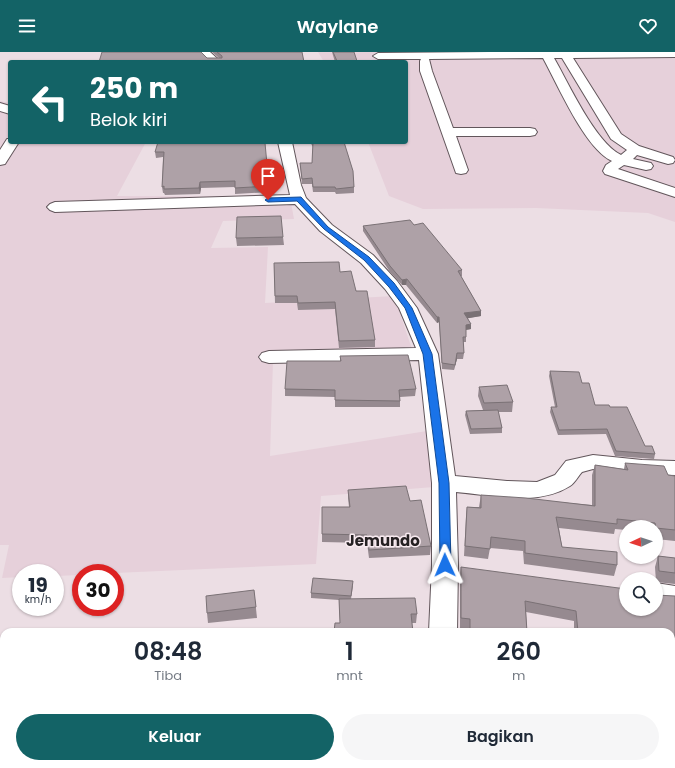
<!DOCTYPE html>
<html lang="id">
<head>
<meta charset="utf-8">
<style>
  body { margin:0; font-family:Poppins,sans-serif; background:#f6f6f7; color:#1f2937; height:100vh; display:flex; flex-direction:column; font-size:15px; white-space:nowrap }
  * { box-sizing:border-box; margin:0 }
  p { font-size:13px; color:#747a83 }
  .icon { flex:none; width:22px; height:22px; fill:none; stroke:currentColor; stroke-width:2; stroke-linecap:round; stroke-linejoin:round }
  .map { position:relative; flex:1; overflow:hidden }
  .side { position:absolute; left:0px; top:576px; width:675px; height:140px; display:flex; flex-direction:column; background:#fff; border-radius:12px 12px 0 0; box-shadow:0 1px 3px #0004 }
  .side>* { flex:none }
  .hud { position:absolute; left:8px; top:8px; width:400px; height:84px; border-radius:4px; box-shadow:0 1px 3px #0004; background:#136366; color:#fff; overflow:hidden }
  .needle { width:26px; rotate:266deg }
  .tools { position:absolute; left:619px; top:468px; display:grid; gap:8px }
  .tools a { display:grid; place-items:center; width:44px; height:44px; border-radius:50%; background:#fff; box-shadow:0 1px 3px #0004; font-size:20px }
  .speed { position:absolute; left:12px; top:512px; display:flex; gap:8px; font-size:20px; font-weight:700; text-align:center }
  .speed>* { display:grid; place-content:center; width:52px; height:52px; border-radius:50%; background:#fff; box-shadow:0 1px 3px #0004; line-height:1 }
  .speed small { font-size:10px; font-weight:400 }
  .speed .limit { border:6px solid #d22; background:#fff; color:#111 }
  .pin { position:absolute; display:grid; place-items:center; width:34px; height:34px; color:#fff; margin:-41px -17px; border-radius:50% 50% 50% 0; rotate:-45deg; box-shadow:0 0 4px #0007 }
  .pin .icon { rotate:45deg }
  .me { position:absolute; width:44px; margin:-22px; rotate:359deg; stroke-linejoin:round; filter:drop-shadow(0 0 3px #0008) }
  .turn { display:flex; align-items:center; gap:14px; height:84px; padding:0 16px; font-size:18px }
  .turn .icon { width:52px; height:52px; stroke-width:2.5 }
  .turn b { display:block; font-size:28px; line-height:34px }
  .eta { display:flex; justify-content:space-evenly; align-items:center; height:68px; text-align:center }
  .eta b { font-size:24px; font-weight:600; line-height:28px }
  .button { display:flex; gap:8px; margin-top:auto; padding:8px 16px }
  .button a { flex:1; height:46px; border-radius:24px; background:#136366; color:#fff; font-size:16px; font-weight:600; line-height:46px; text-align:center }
  .button a+a { background:#f6f6f7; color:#1f2937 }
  header { display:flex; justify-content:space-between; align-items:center; height:52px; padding:0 16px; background:#136366; color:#fff; font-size:18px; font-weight:600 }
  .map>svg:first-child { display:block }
  .built { fill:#e6d0da }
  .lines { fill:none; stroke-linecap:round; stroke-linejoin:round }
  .minor-casing { stroke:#62565b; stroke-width:2 }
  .minor { fill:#fff; fill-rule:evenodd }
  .wall { fill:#968a90 }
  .shaded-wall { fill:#7a7175 }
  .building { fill:#aea1a7; stroke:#7a7175 }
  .route { fill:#1a73e8; stroke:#114b97 }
  .labels { text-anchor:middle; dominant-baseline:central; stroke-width:3; stroke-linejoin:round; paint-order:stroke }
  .quarter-label { font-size:15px; font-weight:bold; fill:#252022; stroke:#f9ebf1 }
</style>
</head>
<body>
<header><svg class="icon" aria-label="menu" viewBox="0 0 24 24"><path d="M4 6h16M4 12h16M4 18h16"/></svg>Waylane<svg class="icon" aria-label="heart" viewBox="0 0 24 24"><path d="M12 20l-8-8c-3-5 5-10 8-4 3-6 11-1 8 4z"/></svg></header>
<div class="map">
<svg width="675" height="716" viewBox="0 0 675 716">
  <rect width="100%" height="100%" fill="#ecdee4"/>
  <g class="built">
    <path d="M318,0h357v170l-27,-9 -112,-5 -113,1 -34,-13 -21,-54h38v-80h-82z"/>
    <path d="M0,49l10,2v39h136l-29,54 173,1 4,22 -71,2 -12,27 57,-1 -3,56 129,-7 20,59 -141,6 -3,95 157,-25 7,56 -113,9 -5,68 -201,9h-34v2l-26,1v-3h-34v4l-19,1 7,-33h-9z"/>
  </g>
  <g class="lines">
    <g class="minor-casing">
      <g id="minor">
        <path d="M198,0h12l11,10h-13z"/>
        <path d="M490,0h185v5l-102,1 48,76 18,12 34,11 2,3 -2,3 -5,1 -31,-9 -4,4 18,4 2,3 -2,3 -5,1 -22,-5 -6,4 57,19v9l-70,-23 -2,-3 3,-6 6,-4c-27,-12 -54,-76 -69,-103l-114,1 3,12 21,57h77l5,1 2,3 -2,3 -5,1h-74l12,34 -2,3 -5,1 -5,-1 -36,-102v-10l1,-2h-43l-5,-3 5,-3zM554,6h8l49,81 16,11 -6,5c-26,-13 -52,-71 -67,-97z"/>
        <path d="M0,51l10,3v8l-10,-3z"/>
        <path d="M7,87h3v3h9l-14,22 -5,1v-15z"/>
        <path d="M278,90h14l9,43 5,13 26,27 41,30 24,26 20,27 21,46 17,122 52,5 30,1 18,-7 11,-14 27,-6 49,5 33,1v14l-33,-1 -49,-5 -11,3c-4,4 -7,11 -12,14 -33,21 -78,9 -114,6l2,73 -1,67h-28l3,-67v-82l-13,-123 -150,3 -7,-2 -3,-4 3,-4 7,-2 147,-3 -17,-40 -14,-19 -24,-26 -41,-32 -25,-27 -240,8 -5,-2 -3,-3 3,-3 5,-2 235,-7z"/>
        <path d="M656,531l19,3v20l-19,-3z"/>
        <path d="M424,712h32l-1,4h-32z"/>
      </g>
    </g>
    <use href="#minor" class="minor"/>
  </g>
  <g class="wall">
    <path d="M212,0h90l2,10h-205l120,-4z"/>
    <path d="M332,0h22l3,10h-22z"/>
    <path d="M310,90h34l10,45v6l-18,1 -1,-2h-22l-1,-8h-10l-2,-21h12l1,-16z"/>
    <path d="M239,91l30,43 1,6 -35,2v-7l-34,1 -1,6 -35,1 -1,-2h-1l-1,-6 1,-30 -7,1 -1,-6z"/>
    <path d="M414,173l48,45v6h-1l20,35v5l-13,2 3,11 -5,1v12h-3l1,11 -1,6h-6l-3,11 -12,-1 -3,-47 -2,1 -31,-38h-4l-12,-13 -27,-41v-5z"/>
    <path d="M283,185l1,8 -47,1 -1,-8z"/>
    <path d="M274,211l66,9 16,19 19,49v7l-36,1 -4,-39 -37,1 -1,-7h-22z"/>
    <path d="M340,304l76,33 -1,7 -15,1v10h-65v-10l-50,-1v-7l55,-28z"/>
    <path d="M550,319l32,12 13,22 15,2 35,39 10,8 -1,5 -39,-3 -9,-22 -48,1 -8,-23 1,-5h4l-6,-31z"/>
    <path d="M479,335l34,15 -1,10h-14l4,16v5l-32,1 -5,-19 1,-4 17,-1 -5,-14z"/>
    <path d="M625,411l43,12 7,1v65l-19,-2v-12h-30v3l-11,-1 -1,5 -55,-6 3,19 55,18 -3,11 -90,-12 -1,-13 -33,-3 -2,11 -24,-3 2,-39 1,-10h12l2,-12 111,10v-30l3,-10 29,4z"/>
    <path d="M348,438l62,11 21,45 -1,9 -61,3 -2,-15 -45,-1v-35h27l-1,-9z"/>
    <path d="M658,504l17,2v26l-19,-2 -1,-15z"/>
    <path d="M461,515l165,42 49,-13v65h-4v-29h-97v-11l-48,-9 1,20h-58v-2l-9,-1v-51z"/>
    <path d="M353,534l-2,13 66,15 -1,9h-76l-1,-23 -28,-2v-5z"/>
    <path d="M254,538l3,28 -49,5 -1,-10z"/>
  </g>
  <g class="shaded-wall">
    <path d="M200,130l1,6 -1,6 -1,-6z"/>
    <path d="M407,227l-1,6h-4v-5z"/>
    <path d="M481,259v5l-17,3v-6z"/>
    <path d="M437,265h2v5l-2,1z"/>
    <path d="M471,272v5l-6,1 1,-5z"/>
    <path d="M457,301v6l-3,11 1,-5z"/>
    <path d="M27,712h5l-1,4h-5z"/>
    <path d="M188,712h3v4h-4z"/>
  </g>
  <g class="building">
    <path d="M102,0h99l6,6h15v-2l-5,-4h85l2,10h-205z"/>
    <path d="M333,0h21l3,9h-20z"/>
    <path d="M158,90h81v1h26l4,43 -34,2v-7l-35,1 -1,6 -35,1v-3l-2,1 2,-35h-9z"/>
    <path d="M313,90h31l9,29 1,16 -18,2 -1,-2h-22l-1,-9 -10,1 -2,-16h12z"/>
    <path d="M281,164l2,21 -47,1 1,-21z"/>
    <path d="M410,168l4,5 9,-2 39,47 -4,1 23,40 -17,2 7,11 -5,1v12h-3l1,16h-7l-2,12 -13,-2 -3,-46h-2l-30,-38 -5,1 -12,-14 -27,-40z"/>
    <path d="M339,210l1,10 11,-1 5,20h11l8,49 -36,1 -4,-39 -37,1 -1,-7h-22l-1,-33z"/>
    <path d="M408,303l8,34 -17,1 1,11 -65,-1v-10l-50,-1 2,-28h54l-1,-5z"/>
    <path d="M550,319l29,1 3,11h7l6,22h14l1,2h17l18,39h7l3,8 -39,-3 -9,-22 -48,1 -8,-23h6z"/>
    <path d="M507,333l6,17 -29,1 -5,-16z"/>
    <path d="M498,358l4,18 -31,1 -5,-18z"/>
    <path d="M625,411l39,3 4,9 7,1v54l-19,-2 -1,-5 -38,-4v5l-61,-7 6,30 55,5v13l-92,-12v-12l-34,-4 -1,12 -25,-3 2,-39 14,1v-13l45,3 69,8v-41l33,5z"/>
    <path d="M406,434l4,15 11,-1 10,46 -62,4 -2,-15 -45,-1v-27h28l-2,-17z"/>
    <path d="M658,504l17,2v15l-16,-2z"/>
    <path d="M461,515l165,22v20h30v-14l19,1v54h-4v-18h-93l-2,-21 -51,-10 2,31h-57v-13l-9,-1z"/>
    <path d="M313,526l40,3 -2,15 -40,-3z"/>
    <path d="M254,538l2,17 -49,6 -1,-17z"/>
    <path d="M415,546l2,16h-6l2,18h-79l1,-9h5l-1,-24z"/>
    <path d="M4,681v31h23l-1,4h-26v-30h3z"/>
    <path d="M85,712h103l-1,4h-103z"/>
    <rect x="325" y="712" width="57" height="4"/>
  </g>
  <path class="route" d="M301,145l27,30 41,30 25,26 18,25 20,46 17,129 2,82 -2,3h-8l-1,-3 -1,-82 -16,-129 -18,-46 -16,-21 -25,-27 -40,-31 -27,-28 -29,1 -3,-2 3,-2z"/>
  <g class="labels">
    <g class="quarter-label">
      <text x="383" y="488">Jemundo</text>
    </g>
  </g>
</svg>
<div class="tools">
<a><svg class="needle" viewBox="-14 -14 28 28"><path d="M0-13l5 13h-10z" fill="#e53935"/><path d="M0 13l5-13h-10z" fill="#747a83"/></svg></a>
<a><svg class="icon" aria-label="search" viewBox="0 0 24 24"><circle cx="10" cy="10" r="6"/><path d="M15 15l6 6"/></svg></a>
</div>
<div class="speed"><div>19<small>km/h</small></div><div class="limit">30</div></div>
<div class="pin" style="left:268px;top:148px;background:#d93025"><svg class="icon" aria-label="arrive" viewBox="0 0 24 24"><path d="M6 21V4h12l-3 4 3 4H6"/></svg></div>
<svg class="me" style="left:445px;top:513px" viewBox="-20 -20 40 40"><path d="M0-17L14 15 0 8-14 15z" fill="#1a73e8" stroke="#fff" stroke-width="4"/></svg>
<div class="hud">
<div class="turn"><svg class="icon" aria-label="left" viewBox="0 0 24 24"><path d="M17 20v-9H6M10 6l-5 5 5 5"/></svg><div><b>250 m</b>Belok kiri</div></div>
</div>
<section class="side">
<div class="eta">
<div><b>08:48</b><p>Tiba</p></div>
<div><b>1</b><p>mnt</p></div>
<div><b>260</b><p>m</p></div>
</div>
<div class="button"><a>Keluar</a><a>Bagikan</a></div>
</section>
</div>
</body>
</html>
